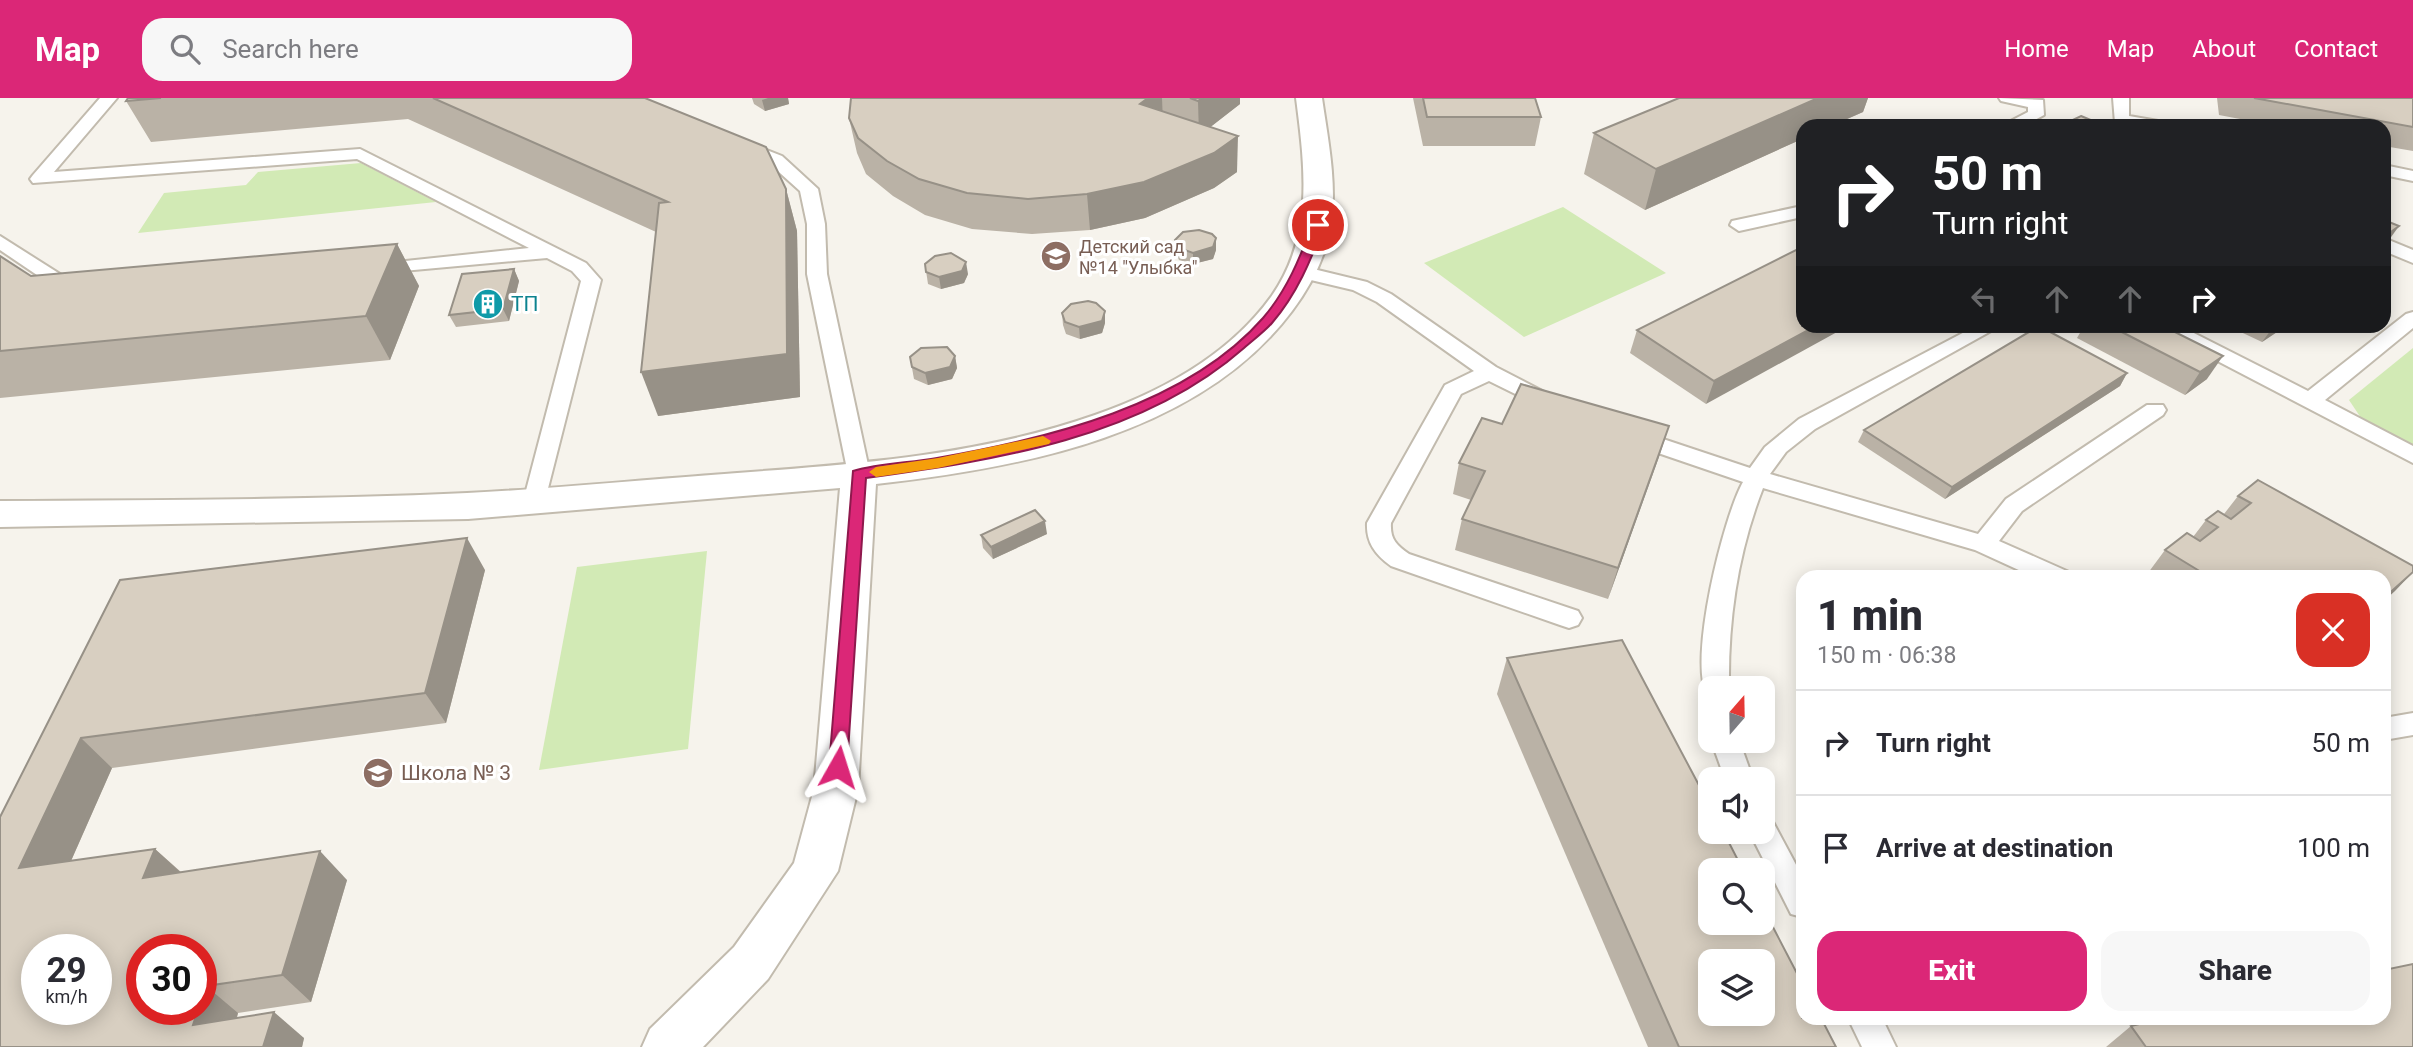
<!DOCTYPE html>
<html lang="en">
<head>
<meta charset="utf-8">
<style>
  body { margin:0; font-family:Roboto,sans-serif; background:#f7f7f7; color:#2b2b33; height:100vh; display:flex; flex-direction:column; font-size:26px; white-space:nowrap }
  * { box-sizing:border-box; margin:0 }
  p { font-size:23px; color:#7c7c81 }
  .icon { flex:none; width:38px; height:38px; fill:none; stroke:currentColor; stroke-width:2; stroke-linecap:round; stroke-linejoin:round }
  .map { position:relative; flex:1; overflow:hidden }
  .drawer { position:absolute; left:1796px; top:472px; width:595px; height:455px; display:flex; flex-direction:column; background:#fff; border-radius:21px; box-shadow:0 4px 18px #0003 }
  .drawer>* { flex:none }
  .guide { position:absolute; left:1796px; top:21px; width:595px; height:214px; border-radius:21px; box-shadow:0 4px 18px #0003; background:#202124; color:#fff; overflow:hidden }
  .needle { width:46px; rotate:20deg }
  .controls { position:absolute; left:1698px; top:578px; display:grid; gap:14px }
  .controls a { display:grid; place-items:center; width:77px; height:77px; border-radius:14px; background:#fff; box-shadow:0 4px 18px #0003; font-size:35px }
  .speed { position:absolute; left:21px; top:836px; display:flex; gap:14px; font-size:35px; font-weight:700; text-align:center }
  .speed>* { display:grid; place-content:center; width:91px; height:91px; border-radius:50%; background:#fff; box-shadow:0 4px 18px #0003; line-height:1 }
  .speed small { font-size:18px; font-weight:400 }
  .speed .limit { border:10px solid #d22; background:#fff; color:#111 }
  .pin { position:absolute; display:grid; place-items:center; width:60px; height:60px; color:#fff; margin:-30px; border:4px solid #fff; border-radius:50%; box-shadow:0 2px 7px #0007 }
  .me { position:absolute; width:77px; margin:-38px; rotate:6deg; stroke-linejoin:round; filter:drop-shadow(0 0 5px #0008) }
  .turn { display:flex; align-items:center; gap:24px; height:147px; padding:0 21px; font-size:32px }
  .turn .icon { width:91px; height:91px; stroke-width:2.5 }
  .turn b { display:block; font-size:49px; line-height:60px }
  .lanes { display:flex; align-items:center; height:66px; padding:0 21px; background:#0003; justify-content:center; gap:35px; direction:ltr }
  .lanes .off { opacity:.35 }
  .round { display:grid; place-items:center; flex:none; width:74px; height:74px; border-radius:21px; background:#f7f7f7 }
  .summary { display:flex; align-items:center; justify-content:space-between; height:119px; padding:0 21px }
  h1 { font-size:42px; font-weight:800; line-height:52px }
  .action { display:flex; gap:14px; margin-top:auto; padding:14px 21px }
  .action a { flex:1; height:80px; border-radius:21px; background:#db2777; color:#fff; font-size:28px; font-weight:800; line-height:80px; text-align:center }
  .action a+a { background:#f7f7f7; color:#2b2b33 }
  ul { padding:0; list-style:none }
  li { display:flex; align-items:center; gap:21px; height:105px; padding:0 21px; border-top:2px solid #e1e1e2 }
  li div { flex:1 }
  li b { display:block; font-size:26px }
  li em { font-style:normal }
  header { display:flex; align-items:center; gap:42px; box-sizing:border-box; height:98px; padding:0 35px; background:#db2777; color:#fff }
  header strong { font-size:33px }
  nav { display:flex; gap:38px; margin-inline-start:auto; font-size:24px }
  .search { width:490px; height:63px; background:#f7f7f7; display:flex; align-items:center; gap:18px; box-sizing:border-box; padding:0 24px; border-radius:21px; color:#7c7c81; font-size:26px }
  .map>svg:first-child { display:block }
  .green { fill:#d2eab5 }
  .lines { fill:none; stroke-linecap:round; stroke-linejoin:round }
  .service-casing { stroke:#c2bbae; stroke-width:4 }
  .minor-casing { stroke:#c2bbae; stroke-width:4 }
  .service { fill:#fff; fill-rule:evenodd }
  .minor { fill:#fff; fill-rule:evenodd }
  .wall { fill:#bab2a6 }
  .shaded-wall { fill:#979187 }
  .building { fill:#d8cfc1; stroke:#979187; stroke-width:2; fill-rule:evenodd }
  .route { fill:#db2777; stroke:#8e194d; stroke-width:2 }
  .slow { fill:#f59e0b }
  .labels { text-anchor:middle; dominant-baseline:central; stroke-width:6; stroke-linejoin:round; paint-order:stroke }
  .far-education-label { font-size:18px; fill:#785e54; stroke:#fff; text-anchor:start }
  .culture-label { font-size:21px; fill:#0d838f; stroke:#fff; text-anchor:start }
  .education-label { font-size:21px; fill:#785e54; stroke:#fff; text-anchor:start }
</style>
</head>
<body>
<header>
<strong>Map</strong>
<div class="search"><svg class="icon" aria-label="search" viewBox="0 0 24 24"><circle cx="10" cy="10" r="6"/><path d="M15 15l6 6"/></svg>Search here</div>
<nav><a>Home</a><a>Map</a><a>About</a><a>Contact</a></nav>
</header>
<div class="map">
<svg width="2413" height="949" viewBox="0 0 2413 949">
  <rect width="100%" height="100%" fill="#f6f3ec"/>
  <g class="green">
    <path d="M361,65l75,39 -298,31 26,-40 82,-8 12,-13z"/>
    <path d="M1563,109l103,66 -142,64 -100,-74z"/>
    <path d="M2413,250v104l-48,-28 -16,-24z"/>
    <path d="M707,453l-19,198 -149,21 38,-203z"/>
  </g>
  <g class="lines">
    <g class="service-casing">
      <g id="service">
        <path d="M100,0h17l-63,74 306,-23 226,114 15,17 -58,228h-16l-4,-6 58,-221 -9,-10 -25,-13 -177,16 -3,-4 3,-4 7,-2 152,-16 -172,-89 -324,24 -3,-4 3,-4z"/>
        <path d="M1999,0l44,2 1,15 -20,11h-23l27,-14v-5l-27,-6z"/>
        <path d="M2113,0h16v18l35,6 2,4 -51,-3z"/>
        <path d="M741,42l41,16 36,33 7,35 2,50 43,200 -3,5h-16l-3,-5 -41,-200v-50l-7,-33 -30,-27 -35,-15 -3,-4 3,-4z"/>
        <path d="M2384,67l29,6v10l-29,-6z"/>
        <path d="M1802,108v11l-63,14 -9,-6 2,-4z"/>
        <path d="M0,138l82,52 3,4 -3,4h-14l-68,-46z"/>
        <path d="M2384,140l29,12v13l-29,-12z"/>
        <path d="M1301,168l66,16 24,12 105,73 60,31 3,5 -11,7 -59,-29 -28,13 -70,129c-1,16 5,22 18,31l169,57 4,7 -4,7 -9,3 -9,-3 -169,-59c-15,-11 -25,-23 -24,-43l78,-138 29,-14 -97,-69 -24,-12 -59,-14 -3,-4 3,-4z"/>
        <path d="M2413,214v16l-88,72 88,46v17l-255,-133 -3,-4h25l128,65 98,-77z"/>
        <path d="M1976,228h24l-185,103 -29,23 -16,22 208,60 28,-35 141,-94h16l3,5 -3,5 -141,96 -23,30 70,31 3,6h-36l-61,-28 -212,-62c-25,64 -35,131 -34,200h-19v8l-3,-1c-19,-35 16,-177 36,-213l-120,-41 -3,-5 3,-5h16l111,37 15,-21 34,-28z"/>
        <path d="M2413,615v22l-29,5v-22z"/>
        <path d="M1711,642h28l14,39h-28z"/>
        <path d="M1762,719l10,3 30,56v41l-11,-3 -42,-83h13z"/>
        <path d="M1848,920h34l14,29h-34z"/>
      </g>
    </g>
    <g class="minor-casing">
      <path id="minor" d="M1296,0h26c6,41 15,85 9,127 -5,31 -20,61 -39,86 -93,124 -271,157 -416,173l-18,305 -20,82 -70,108 -65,68h-61l8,-18 84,-82 60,-84 20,-74 26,-301 -372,31 -468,8v-26c156,-1 311,-1 467,-8 81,-4 162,-12 244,-18 128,-10 262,-17 384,-60 66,-23 134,-60 176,-118 43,-61 34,-129 25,-199z"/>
    </g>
    <use href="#service" class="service"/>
    <use href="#minor" class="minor"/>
  </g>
  <g class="wall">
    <path d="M128,0h517l141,91 11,42 3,166 -142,19 -2,-184 -248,-113 -257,23 -25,-41z"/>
    <path d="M752,0h36l1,6 -24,7 -11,-7z"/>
    <path d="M851,0h389v6l-30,23 27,45 -23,16 -69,30 -55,12 -58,4 -60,-5 -47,-14 -32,-19 -27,-22 -9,-21 -8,-35z"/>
    <path d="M1413,0h122l6,19 -6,29h-112z"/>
    <path d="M1679,0h189l-5,14 -32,14h-29v13l-157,71 -61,-36 10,-41z"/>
    <path d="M2217,0h196v53l-29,-5v-20h-107l-58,-11z"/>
    <path d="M1175,142l41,10 -3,9 -20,5 -14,-4 -4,-9z"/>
    <path d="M397,146l22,42 -29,74 -390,38v-142l31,20z"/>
    <path d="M1802,149l-96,157 -76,-51 7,-23z"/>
    <path d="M925,166l43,10 -4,9 -23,6 -13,-5z"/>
    <path d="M514,171l5,12 -10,40 -53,6 -7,-12z"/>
    <path d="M1105,213v12l-3,10 -22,6 -14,-5 -3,-9 -1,-12z"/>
    <path d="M2084,228h79l44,53 -22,16 -108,-57z"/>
    <path d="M2228,228h58l-24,16z"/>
    <path d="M955,258l2,12 -5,11 -24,6 -14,-6 -4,-22z"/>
    <path d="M2127,275l-7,13 -175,113 -87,-57 6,-12z"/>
    <path d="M1502,326l167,2 -61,173 -153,-49 7,-31 9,-19 -18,-6 6,-31z"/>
    <path d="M2238,398l175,76 -29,29v-23h-228l-8,-5 17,-23 28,-13 13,-17 18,-6z"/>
    <path d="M1047,436l-54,25 -10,-11 -2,-13z"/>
    <path d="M485,472l-39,153 -334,45 -41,93 84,-12 26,23 166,8 -36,122 -73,11 -1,5 67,20 -2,9h-302l120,-467z"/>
    <path d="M1507,560l329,389h-188l-151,-353z"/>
    <path d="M2131,928l282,21h-307z"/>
  </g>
  <g class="shaded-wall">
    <path d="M768,0h20l1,6 -24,7 -3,-11z"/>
    <path d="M1148,0h14l1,25 -23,-19z"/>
    <path d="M1202,0h38v6l-41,32 -1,-35z"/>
    <path d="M1818,0h50l-5,14 -32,14h-29v13l-157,71 11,-41z"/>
    <path d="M1238,38l-1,36 -23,16 -69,30 -55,12 -3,-36z"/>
    <path d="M786,91l11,42 3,166 -142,19 -17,-44z"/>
    <path d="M2399,128l-15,21v-10z"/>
    <path d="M1216,140v12l-3,9 -20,5v-11z"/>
    <path d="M397,146l22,42 -29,74 -24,-44z"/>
    <path d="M966,164l2,12 -4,9 -23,6 -2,-12z"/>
    <path d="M514,171l5,12 -10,40 -6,-12z"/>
    <path d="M1105,213v12l-3,10 -22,6 -1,-12z"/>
    <path d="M1816,228h32l-142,78 8,-23z"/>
    <path d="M2274,228h12l-24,16z"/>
    <path d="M955,258l2,12 -5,11 -24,6 -3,-12z"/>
    <path d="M2223,258l-16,23 -22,16 15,-23z"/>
    <path d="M2127,275l-7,13 -175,113 7,-12z"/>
    <path d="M1669,328l-10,31 -51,142 10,-31z"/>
    <path d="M1045,423l2,13 -54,25 -2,-12z"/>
    <path d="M467,440l18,32 -39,153 -21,-30z"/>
    <path d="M2413,474l-18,19 -11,10v-3z"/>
    <path d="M81,640l31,30 -57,129 -36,-29z"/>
    <path d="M155,751l32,29h-44z"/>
    <path d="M320,753l27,29 -36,122 -29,-27z"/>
    <path d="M206,888l32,27 -11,34 -34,-22 5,-15h3v-9z"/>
    <path d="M274,914l30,26 -2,9h-39z"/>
  </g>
  <g class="building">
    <path d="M128,0h33l-35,3z"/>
    <path d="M433,0h212l121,49 20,42 1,165 -146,18 18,-169 9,-1z"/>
    <path d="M851,0h297l-8,6 98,32 -24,17 -70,29 -57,12 -59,5 -61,-6 -48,-14 -32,-18 -29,-23 -9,-20z"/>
    <path d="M1190,0h12l-4,3z"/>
    <path d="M1423,0h112l6,19h-114z"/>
    <path d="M1679,0h139l-162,71 -62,-36z"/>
    <path d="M2254,0h159v29z"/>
    <path d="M2081,18l24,10h-45z"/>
    <path d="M2384,122l15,6 -15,11z"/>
    <path d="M1199,132l13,4 4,4 -3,9 -20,6 -14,-5 -4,-8 8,-8z"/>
    <path d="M397,146l-31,72 -366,35v-95l31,20z"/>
    <path d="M1802,149v79h14l-102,55 -77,-51z"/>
    <path d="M951,155l15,9 -4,9 -23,6 -13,-5 -1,-8 10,-8z"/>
    <path d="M514,171l-11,40 -54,6 13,-41z"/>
    <path d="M1088,203l8,2 9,8 -3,10 -23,6 -14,-5 -3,-9 9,-9z"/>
    <path d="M2039,228l88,47 -175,114 -88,-57z"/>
    <path d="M2110,228h53l60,30 -23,16z"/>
    <path d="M947,249l8,9 -5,11 -25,6 -13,-6 -2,-10 11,-9z"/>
    <path d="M1521,286l148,42 -51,142 -156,-49 23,-48 -26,-8 23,-45 20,6z"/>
    <path d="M2258,382l155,86v6l-29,26v-20h-173l-46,-28 22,-17 13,8 18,-14 -12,-7 12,-9 13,8 20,-16 -13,-7z"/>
    <path d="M1035,412l10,11 -54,26 -10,-12z"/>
    <path d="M467,440l-42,155 -344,45 -62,130 136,-19 -12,29 177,-27 -38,124 -76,11 -5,15v-51h-59v60h56l-5,15 81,-13 -11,35h-263v-230l120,-237zM37,852h59v60h-59z"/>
    <path d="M1622,542l88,166v25h13l20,39h-33v52h52v-16l40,77v35h19l15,29h-157l-172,-389zM1710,863h52v52h-52z"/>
    <path d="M2413,866v83h-267l-15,-21 33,-8h220v-48z"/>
  </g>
  <path class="route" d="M1318,123l6,4c-13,35 -27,69 -52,98 -8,9 -19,17 -28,25 -102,90 -247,112 -378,130l-19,289 -3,6h-13l-2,-6 24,-296c27,-8 57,-8 84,-13 110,-19 250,-53 326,-140 24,-28 37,-60 49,-93z"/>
  <path class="slow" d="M1043,338l8,5 -2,3 -111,24 -62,9 -7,-5 7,-5 62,-9z"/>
  <defs>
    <g id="school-disc" transform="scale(1.575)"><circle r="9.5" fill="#8d6e63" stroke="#fff"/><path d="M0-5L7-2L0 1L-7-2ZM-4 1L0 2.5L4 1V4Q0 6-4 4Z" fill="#fff"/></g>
    <g id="building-disc" transform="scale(1.575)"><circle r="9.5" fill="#0f9aa8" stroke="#fff"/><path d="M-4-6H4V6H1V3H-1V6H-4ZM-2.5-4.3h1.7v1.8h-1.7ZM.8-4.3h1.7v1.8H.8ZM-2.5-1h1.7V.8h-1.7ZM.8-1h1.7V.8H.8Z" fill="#fff"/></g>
  </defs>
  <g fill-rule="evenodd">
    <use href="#school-disc" x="1056" y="158"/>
    <use href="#building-disc" x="488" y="206"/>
    <use href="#school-disc" x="378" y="675"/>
  </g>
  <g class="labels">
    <g class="far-education-label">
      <text x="1079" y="148">Детский сад<tspan x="1079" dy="21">№14 "Улыбка"</tspan></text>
    </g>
    <g class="culture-label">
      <text x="511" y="206">ТП</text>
    </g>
    <g class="education-label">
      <text x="401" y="675">Школа № 3</text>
    </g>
  </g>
</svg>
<div class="controls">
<a><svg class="needle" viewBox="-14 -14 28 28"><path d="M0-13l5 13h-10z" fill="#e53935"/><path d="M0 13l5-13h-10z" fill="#7c7c81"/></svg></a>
<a><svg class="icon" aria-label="sound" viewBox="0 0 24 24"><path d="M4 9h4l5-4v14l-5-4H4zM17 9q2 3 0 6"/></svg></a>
<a><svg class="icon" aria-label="search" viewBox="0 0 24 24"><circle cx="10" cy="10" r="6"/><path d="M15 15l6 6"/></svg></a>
<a><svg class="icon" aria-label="layers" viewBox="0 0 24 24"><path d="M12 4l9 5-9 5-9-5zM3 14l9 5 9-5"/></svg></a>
</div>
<div class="speed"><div>29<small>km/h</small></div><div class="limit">30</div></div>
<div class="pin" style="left:1318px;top:127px;background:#d93025"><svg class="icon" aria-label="arrive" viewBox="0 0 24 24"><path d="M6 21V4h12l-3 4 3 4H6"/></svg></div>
<svg class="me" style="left:838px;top:669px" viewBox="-20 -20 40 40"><path d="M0-17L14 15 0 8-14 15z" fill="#db2777" stroke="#fff" stroke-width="4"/></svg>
<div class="guide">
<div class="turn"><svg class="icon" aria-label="right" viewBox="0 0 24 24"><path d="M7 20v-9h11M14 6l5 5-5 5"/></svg><div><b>50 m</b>Turn right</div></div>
<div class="lanes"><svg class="icon off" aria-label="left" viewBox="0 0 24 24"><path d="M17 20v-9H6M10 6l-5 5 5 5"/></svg><svg class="icon off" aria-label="ahead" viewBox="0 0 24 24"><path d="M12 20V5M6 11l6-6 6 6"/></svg><svg class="icon off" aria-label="ahead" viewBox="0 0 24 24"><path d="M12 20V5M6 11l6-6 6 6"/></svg><svg class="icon" aria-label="right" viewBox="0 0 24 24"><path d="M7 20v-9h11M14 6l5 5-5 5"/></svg></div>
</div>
<section class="drawer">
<div class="summary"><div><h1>1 min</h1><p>150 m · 06:38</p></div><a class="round" style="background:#d93025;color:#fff"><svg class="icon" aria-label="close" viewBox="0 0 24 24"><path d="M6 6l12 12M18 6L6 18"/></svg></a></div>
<ul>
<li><svg class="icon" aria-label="right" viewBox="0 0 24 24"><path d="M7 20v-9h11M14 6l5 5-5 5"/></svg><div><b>Turn right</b></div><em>50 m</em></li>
<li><svg class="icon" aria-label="arrive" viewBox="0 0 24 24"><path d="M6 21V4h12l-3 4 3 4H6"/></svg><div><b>Arrive at destination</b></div><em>100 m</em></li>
</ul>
<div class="action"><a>Exit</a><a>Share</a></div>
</section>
</div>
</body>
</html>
